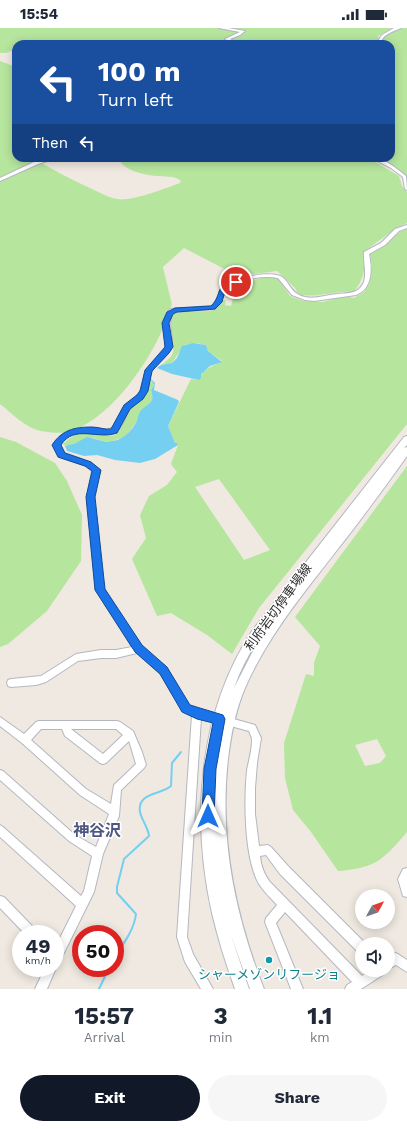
<!DOCTYPE html>
<html lang="en">
<head>
<meta charset="utf-8">
<style>
  body { margin:0; font-family:"Work Sans","Noto Sans JP",sans-serif; background:#f6f6f7; color:#1f2937; height:100vh; display:flex; flex-direction:column; font-size:15px; white-space:nowrap }
  * { box-sizing:border-box; margin:0 }
  p { font-size:13px; color:#747a83 }
  .icon { flex:none; width:22px; height:22px; fill:none; stroke:currentColor; stroke-width:2; stroke-linecap:round; stroke-linejoin:round }
  .map { position:relative; height:961px; overflow:hidden }
  .sheet { display:flex; flex-direction:column; background:#fff; flex:1 }
  .sheet>* { flex:none }
  .guide { position:absolute; left:12px; top:12px; width:383px; height:122px; border-radius:12px; box-shadow:0 2px 10px #0003; background:#1a4fa0; color:#fff; overflow:hidden }
  .needle { width:26px; rotate:50deg }
  .fabs { position:absolute; left:355px; top:861px; display:grid; gap:8px }
  .fabs a { display:grid; place-items:center; width:40px; height:40px; border-radius:50%; background:#fff; box-shadow:0 2px 10px #0003; font-size:20px }
  .speed { position:absolute; left:12px; top:897px; display:flex; gap:8px; font-size:20px; font-weight:700; text-align:center }
  .speed>* { display:grid; place-content:center; width:52px; height:52px; border-radius:50%; background:#fff; box-shadow:0 2px 10px #0003; line-height:1 }
  .speed small { font-size:10px; font-weight:400 }
  .speed .limit { border:6px solid #d22; background:#fff; color:#111 }
  .pin { position:absolute; display:grid; place-items:center; width:34px; height:34px; color:#fff; margin:-17px; border:2px solid #fff; border-radius:50%; box-shadow:0 1px 4px #0007 }
  .me { position:absolute; width:44px; margin:-22px; rotate:0deg; stroke-linejoin:round; filter:drop-shadow(0 0 3px #0008) }
  .turn { display:flex; align-items:center; gap:14px; height:84px; padding:0 20px; font-size:18px }
  .turn .icon { width:52px; height:52px; stroke-width:2.5 }
  .turn b { display:block; font-size:28px; line-height:34px }
  .then { display:flex; align-items:center; height:38px; padding:0 20px; background:#0003; gap:8px; font-size:15px }
  .eta { display:flex; justify-content:space-evenly; align-items:center; height:68px; text-align:center }
  .eta b { font-size:24px; font-weight:700; line-height:28px }
  .cta { display:flex; gap:8px; margin-top:auto; padding:8px 20px }
  .cta a { flex:1; height:46px; border-radius:24px; background:#111827; color:#fff; font-size:16px; font-weight:700; line-height:46px; text-align:center }
  .cta a+a { background:#f6f6f7; color:#1f2937 }
  .status { display:flex; justify-content:space-between; align-items:center; height:28px; padding:0 20px; background:#fff; direction:ltr }
  .status svg { height:11px; fill:currentColor }
  .map>svg:first-child { display:block }
  .green { fill:#b6e59e; fill-rule:evenodd }
  .water { fill:#75cff0 }
  .lines { fill:none; stroke-linecap:round; stroke-linejoin:round }
  .stream { stroke:#75cff0; stroke-width:2 }
  .minor-casing { stroke:#b4b7c1; stroke-width:2 }
  .tertiary-casing { stroke:#b4b7c1; stroke-width:2 }
  .secondary-casing { stroke:#b4b7c1; stroke-width:2 }
  .minor { fill:#fff; fill-rule:evenodd }
  .tertiary { fill:#fff; fill-rule:evenodd }
  .secondary { fill:#fff; fill-rule:evenodd }
  .route { fill:#1a73e8; stroke:#114b97 }
  .culture-dot { fill:#0f9aa8; stroke:#fff; stroke-width:1.5 }
  .labels { text-anchor:middle; dominant-baseline:central; stroke-width:3; stroke-linejoin:round; paint-order:stroke }
  .near-street-label { font-size:13px; fill:#2e2e2e; stroke:#fff }
  .near-culture-label { font-size:13px; fill:#0d838f; stroke:#fff }
  .near-quarter-label { font-size:16px; font-weight:bold; fill:#4d5680; stroke:#fff }
</style>
</head>
<body>
<div class="status"><b>15:54</b><svg viewBox="0 0 49 12"><path d="M0 12V9h3v3zM5 12V6h3v6zM10 12V3h3v9zM15 12V0h3v12zM26 1h20v11H26zM47 4h2v5h-2z"/></svg></div>
<div class="map">
<svg width="407" height="961" viewBox="0 0 407 961">
  <rect width="100%" height="100%" fill="#efe9e1"/>
  <g class="green">
    <path d="M0,0h392l-14,8 1,8h-363v8l-5,-1 -5,2h-6z"/>
    <path d="M403,0h4v149l-14,-11 -16,-8h14v-114h-11l1,-5 8,-6z"/>
    <path d="M0,33l16,6v91h24l-4,2c19,11 38,21 58,30 7,3 15,8 23,9 14,3 49,-11 63,-16l1,-2c-7,-6 -16,-4 -24,-5 -13,-1 -33,-5 -39,-18h251l30,18 3,10 5,6v31c-16,7 -28,19 -43,28 1,18 1,26 -10,41 -19,-2 -38,7 -56,2l-3,-6 -18,-17 -39,5 -54,-28 -21,19 9,38c-9,11 -6,18 -12,30 -16,34 -54,88 -93,97 -7,2 -19,0 -27,-1 -16,-4 -28,-18 -40,-27z"/>
    <path d="M407,200v196l-148,184 -27,46 -25,-19 -36,-22 -14,3 -25,-57 14,-21 -6,-23 9,-19 18,-11 10,-13 -6,-8 7,-19 -1,-2h-2l-7,-17 23,-47 8,1 4,-9 19,-10 -14,-10 -2,-6 -10,-2 -12,2 -12,18 -11,2c23,-15 7,-21 7,-40 0,-4 3,-9 4,-13l38,-1 6,-2 5,-9h5l-1,5 6,1 3,-12 -10,-2 5,-6 40,-10 9,2 12,18 13,5 20,1 22,-6 9,2 10,-6 5,-8 3,-17 -2,-13c13,-7 23,-19 37,-26zM219,451l51,71 -26,10 -49,-73z"/>
    <path d="M150,351l4,6 -3,5 2,8 -1,4 -13,11 -1,7 -13,17 -13,4h-10l-9,-3 -28,8 -2,-2c11,-11 21,-13 37,-11 6,1 10,4 15,2l17,-29 11,-9 4,-7z"/>
    <path d="M0,409l16,5 39,21 12,18 15,34 -1,46 -34,50 -39,33 -8,3z"/>
    <path d="M407,438v366c-24,28 -31,36 -69,39l-27,-39 -18,-22 -8,-32 -1,-35 22,-69 8,2v-13l6,-17 -25,-29zM377,711l9,17 -6,7 -15,3 -10,-21z"/>
  </g>
  <g class="water">
    <path d="M193,315l13,2 2,6 14,11 -12,4 -9,8v4l-2,2 -27,-6 -15,-6 4,-3 11,-2 5,-5 5,-12z"/>
    <path d="M150,350l5,5 -1,7 24,10 1,2 -11,24 7,17h2l1,2 -23,14 -15,4 -25,-3 -18,-5 -13,1 -17,-5 -2,-5 11,-3 11,-6c6,1 10,3 15,4 17,3 28,-7 35,-20 1,-3 1,-7 3,-9 7,-10 16,-6 11,-22l3,-5z"/>
  </g>
  <g class="lines">
    <g class="stream">
      <path d="M115,928c9,-13 19,-26 21,-42l-19,-21v-6l7,-28 25,-23c-1,-9 -7,-15 -9,-24 -3,-20 21,-17 31,-26l1,-23 9,-11"/>
      <path d="M99,961l10,-21"/>
    </g>
    <g class="minor-casing">
      <g id="minor">
        <path d="M372,130c13,0 25,11 34,18l1,14 -2,-1 -2,-12 -12,-9z"/>
        <path d="M407,197v3l-8,3 -14,14 -16,9c3,15 4,34 -13,41l-42,6 -9,-1 -13,-5 -14,-17c-15,-3 -38,1 -51,10l-7,15 -5,6 -41,3c-9,11 1,23 -3,35 -3,11 -14,14 -19,24 -3,6 -3,14 -6,20 -3,8 -11,11 -16,18 -5,6 -6,15 -12,21 -13,12 -40,-11 -59,15l5,8 26,9 9,8 -6,27 11,92 37,58 25,20 23,38 9,4 57,16 6,13 -4,25 -2,25v26l4,32 9,-1 3,2 17,19 78,78h-4v9l-4,-1 -78,-78 -14,-19 -6,1c1,10 4,18 10,26l92,94 8,-6h15l-1,4 -23,15h-16l2,-4 5,-3 -67,-70 -9,11 27,66h-12l-26,-67 1,-4 11,-13c-6,-7 -13,-13 -18,-21 -15,-26 -15,-84 -12,-114 2,-10 5,-20 5,-30 0,-3 -2,-6 -3,-9l-48,-13 -14,219 6,17 20,35h-12l-16,-27 -8,-25 15,-222 -9,-4 -23,-38 -23,-20 -21,5h-15l-23,3 -32,21 -10,3 -25,2 -3,-1 -1,-3 1,-3 3,-1 30,-3 35,-22 25,-4h15l16,-3 -36,-57 -9,-93 5,-26 -6,-5 -27,-9 -6,-12c11,-17 27,-18 46,-16 5,0 10,2 14,-2 6,-5 7,-15 12,-21 5,-6 12,-8 15,-15 4,-7 3,-16 8,-23 5,-8 15,-12 17,-21 5,-15 -7,-22 5,-38l42,-3c7,-6 5,-17 14,-22 11,-6 42,-13 54,-8 7,2 10,15 19,19 12,6 26,0 39,-1 6,-1 12,0 18,-3 4,-2 6,-5 8,-9 3,-10 -1,-20 0,-30l17,-9 14,-14z"/>
        <path d="M0,689l24,17 12,-12 3,-1h78l3,1 13,9 9,21 4,13 -2,3 -23,22 -2,26 -16,38 -9,38 -35,71 -4,1v-16l21,-42 -76,-69v-12l3,2 78,69 3,-5 8,-35 -23,-15 -69,-61v-10l3,1 72,64 21,12 13,-33 -29,-19 -58,-52 -22,-17zM41,701h21l3,7 35,27 3,1 3,-1 23,-22 2,6 5,17 -22,21 -3,19 -25,-15 -55,-49zM71,701h45l7,6 -20,19z"/>
        <path d="M407,840v29l-4,-1 -5,-17 5,-10z"/>
        <path d="M0,868l4,1 32,33 1,4h-12l-25,-26z"/>
        <path d="M396,925l11,7v12l-11,-7 -8,4v-12z"/>
        <path d="M55,937l1,3 -9,21h-12l10,-21h10z"/>
      </g>
    </g>
    <g class="tertiary-casing">
      <g id="tertiary">
        <path d="M219,0h9l17,3 -5,4 -10,4 9,5h-5l-9,-5 15,-7z"/>
        <path d="M394,0h7c-9,4 -18,6 -21,16h-4l6,-9z"/>
        <path d="M49,130h7l-18,6 -38,17v-3l34,-16z"/>
      </g>
    </g>
    <g class="secondary-casing">
      <path id="secondary" d="M407,408v9l-3,3 3,-1v9c-23,32 -46,64 -70,94 -34,44 -70,87 -92,138 -10,23 -14,47 -17,71 -9,80 7,156 36,230h-14l-20,-57 19,57h-14c-9,-25 -17,-50 -23,-76 -21,-94 -14,-199 40,-282l152,-194zM291,567l-36,52 -21,41c12,-35 34,-64 57,-93z"/>
    </g>
    <use href="#minor" class="minor"/>
    <use href="#tertiary" class="tertiary"/>
    <use href="#secondary" class="secondary"/>
  </g>
  <path class="route" d="M236,252l4,2 -1,2 -10,3 -4,4 -3,11 -7,7 -38,3 -4,2 -4,9 4,24 -4,6 -17,18 -4,20 -5,8 -13,10 -13,24c-19,7 -43,-9 -56,12l4,8 26,9 10,8 -6,27 10,92 37,56 25,22 23,38 33,10 2,4 -9,50 -2,47 -2,5 -4,2 -5,-2 -1,-5 2,-47 9,-46 -16,-4 -15,-7 -22,-38 -25,-22 -40,-62 -9,-93 6,-26 -7,-5 -27,-9 -6,-12c10,-15 22,-18 40,-18 7,0 13,3 19,2l13,-24 13,-10 3,-4 5,-21 20,-23 -3,-24 5,-11 8,-4 36,-2c13,-13 1,-19 25,-26z"/>
  <circle class="culture-dot" cx="269" cy="932" r="4"/>
  <g class="labels">
    <g class="near-street-label">
      <text transform="translate(278 579) rotate(-54)">利府岩切停車場線</text>
    </g>
    <g class="near-culture-label">
      <text x="269" y="946">シャーメゾンリフージョ</text>
    </g>
    <g class="near-quarter-label">
      <text x="97" y="802">神谷沢</text>
    </g>
  </g>
</svg>
<div class="fabs">
<a><svg class="needle" viewBox="-14 -14 28 28"><path d="M0-13l5 13h-10z" fill="#e53935"/><path d="M0 13l5-13h-10z" fill="#747a83"/></svg></a>
<a><svg class="icon" aria-label="sound" viewBox="0 0 24 24"><path d="M4 9h4l5-4v14l-5-4H4zM17 9q2 3 0 6"/></svg></a>
</div>
<div class="speed"><div>49<small>km/h</small></div><div class="limit">50</div></div>
<div class="pin" style="left:236px;top:254px;background:#d93025"><svg class="icon" aria-label="arrive" viewBox="0 0 24 24"><path d="M6 21V4h12l-3 4 3 4H6"/></svg></div>
<svg class="me" style="left:208px;top:788px" viewBox="-20 -20 40 40"><path d="M0-17L14 15 0 8-14 15z" fill="#1a73e8" stroke="#fff" stroke-width="4"/></svg>
<div class="guide">
<div class="turn"><svg class="icon" aria-label="left" viewBox="0 0 24 24"><path d="M17 20v-9H6M10 6l-5 5 5 5"/></svg><div><b>100 m</b>Turn left</div></div>
<div class="then">Then<svg class="icon" aria-label="left" viewBox="0 0 24 24"><path d="M17 20v-9H6M10 6l-5 5 5 5"/></svg></div>
</div>
</div>
<section class="sheet">
<div class="eta">
<div><b>15:57</b><p>Arrival</p></div>
<div><b>3</b><p>min</p></div>
<div><b>1.1</b><p>km</p></div>
</div>
<div class="cta"><a>Exit</a><a>Share</a></div>
</section>
</body>
</html>
